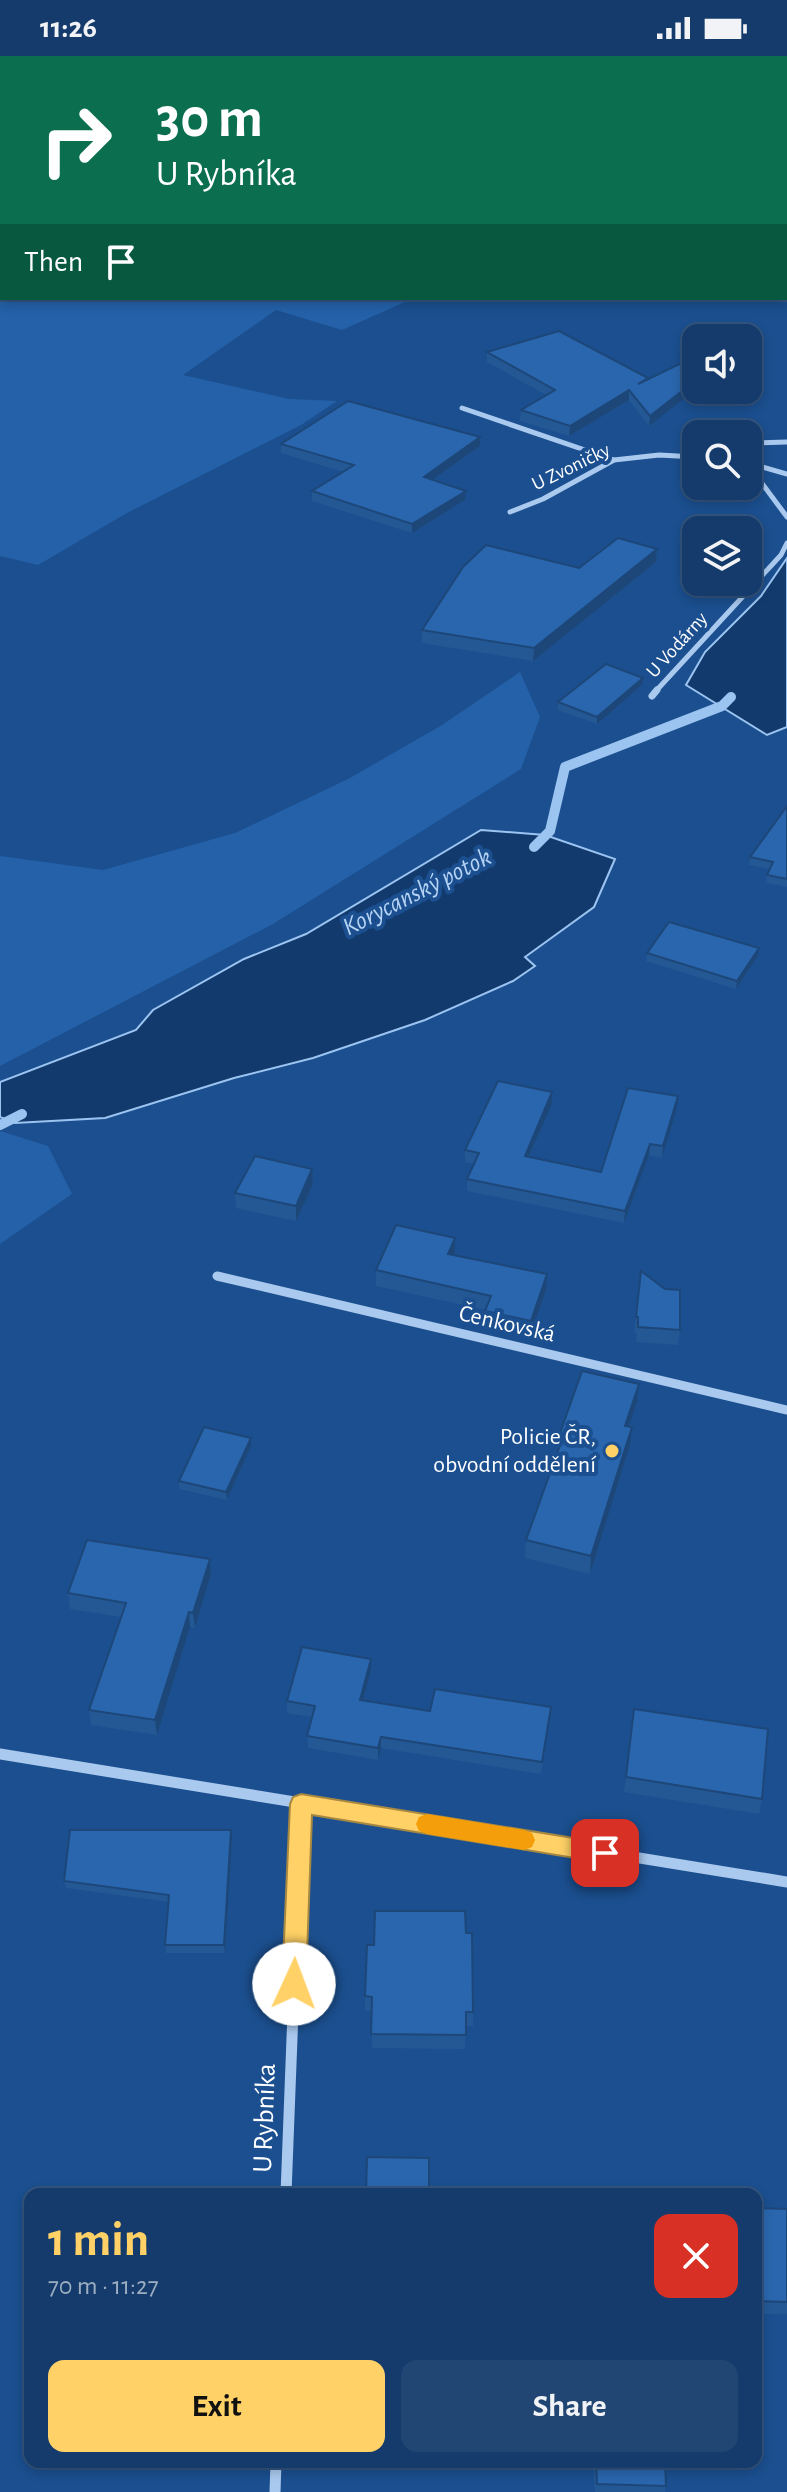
<!DOCTYPE html>
<html lang="en">
<head>
<meta charset="utf-8">
<style>
  body { margin:0; font-family:"Alegreya Sans",sans-serif; background:#214673; color:#f1f3f6; height:100vh; display:flex; flex-direction:column; font-size:30px; white-space:nowrap }
  * { box-sizing:border-box; margin:0 }
  p { font-size:26px; color:#9dadc1 }
  .icon { flex:none; width:44px; height:44px; fill:none; stroke:currentColor; stroke-width:2; stroke-linecap:round; stroke-linejoin:round }
  .map { position:relative; flex:1; overflow:hidden }
  .side { position:absolute; left:24px; top:2132px; width:738px; height:280px; display:flex; flex-direction:column; background:#143b6b; border-radius:16px; box-shadow:0 4px 12px #0003,0 0 0 2px #33557e }
  .side>* { flex:none }
  .banner { position:absolute; left:0px; top:0px; width:788px; height:244px; box-shadow:0 4px 12px #0003,0 0 0 2px #33557e; background:#0b6e4f; color:#fff; overflow:hidden }
  .fabs { position:absolute; left:682px; top:268px; display:grid; gap:16px }
  .fabs a { display:grid; place-items:center; width:80px; height:80px; border-radius:16px; background:#143b6b; box-shadow:0 4px 12px #0003,0 0 0 2px #33557e; font-size:40px }
  .pin { position:absolute; display:grid; place-items:center; width:68px; height:68px; color:#fff; margin:-34px; border-radius:16px; box-shadow:0 4px 12px #0006 }
  .me { position:absolute; width:88px; margin:-44px; rotate:2deg; stroke-linejoin:round; filter:drop-shadow(0 0 6px #0008) }
  .turn { display:flex; align-items:center; gap:28px; height:168px; padding:0 24px; font-size:36px }
  .turn .icon { width:104px; height:104px; stroke-width:2.5 }
  .turn b { display:block; font-size:56px; line-height:68px }
  .then { display:flex; align-items:center; height:76px; padding:0 24px; background:#0003; gap:16px; font-size:30px }
  .round { display:grid; place-items:center; flex:none; width:84px; height:84px; border-radius:16px; background:#214673 }
  .summary { display:flex; align-items:center; justify-content:space-between; height:136px; padding:0 24px }
  h1 { font-size:48px; font-weight:700; line-height:60px; color:#ffd166 }
  .button { display:flex; gap:16px; margin-top:auto; padding:16px 24px }
  .button a { flex:1; height:92px; border-radius:16px; background:#ffd166; color:#111; font-size:32px; font-weight:700; line-height:92px; text-align:center }
  .button a+a { background:#214673; color:#f1f3f6 }
  .status { display:flex; justify-content:space-between; align-items:center; height:56px; padding:0 40px; background:#143b6b; direction:ltr }
  .status svg { height:22px; fill:currentColor }
  .map>svg:first-child { display:block }
  .green { fill:#2461a8 }
  .water { fill:#123a6d; stroke:#9cc4f0; stroke-width:2 }
  .lines { fill:none; stroke-linecap:round; stroke-linejoin:round }
  .stream { stroke:#9cc4f0; stroke-width:10 }
  .minor-far3 { stroke:#a9c9ee; stroke-width:5 }
  .minor-far2 { stroke:#a9c9ee; stroke-width:7 }
  .minor-far1 { stroke:#a9c9ee; stroke-width:9 }
  .minor { stroke:#a9c9ee; stroke-width:11 }
  .wall { fill:#245895 }
  .shaded-wall { fill:#1d4779 }
  .building { fill:#2a66ad; stroke:#1d4779; stroke-width:2 }
  .route { fill:#ffd166; stroke:#a68842; stroke-width:2 }
  .slow { fill:#f59e0b }
  .poi-dot { fill:#ffd166; stroke:#1b4f8f; stroke-width:3 }
  .labels { text-anchor:middle; dominant-baseline:central; stroke-width:8; stroke-linejoin:round; paint-order:stroke }
  .far-street-label { font-size:20px; fill:#fff; stroke:#1b4f8f }
  .street-label { font-size:24px; fill:#fff; stroke:#1b4f8f }
  .poi-label { font-size:24px; fill:#fff; stroke:#1b4f8f; text-anchor:end }
  .water-label { font-size:26px; font-style:italic; fill:#b5d3f5; stroke:#1b4f8f }
  .near-street-label { font-size:28px; fill:#fff; stroke:#1b4f8f }
</style>
</head>
<body>
<div class="status"><b>11:26</b><svg viewBox="0 0 49 12"><path d="M0 12V9h3v3zM5 12V6h3v6zM10 12V3h3v9zM15 12V0h3v12zM26 1h20v11H26zM47 4h2v5h-2z"/></svg></div>
<div class="map">
<svg width="787" height="2436" viewBox="0 0 787 2436">
  <rect width="100%" height="100%" fill="#1b4f8f"/>
  <g class="green">
    <path d="M0,138l2,104h412l-72,32 -66,-20 -93,65 106,24 48,2 -36,24 -174,88 -89,52 -38,-9z"/>
    <path d="M520,616l20,45 -19,52 -248,155 -273,142v-210l103,14 132,-37 115,-55 92,-53z"/>
    <path d="M0,1075l48,15 24,48 -72,50z"/>
  </g>
  <g class="water">
    <path d="M787,502v169l-20,8 -81,-50 19,-33 56,-56z"/>
    <path d="M481,774l64,5 70,24 -21,48 -69,50 10,9 -22,15 -88,39 -112,38 -79,20 -129,40 -90,5 -15,-6v-35l136,-52 17,-20 91,-51 62,-25z"/>
  </g>
  <g class="lines">
    <g class="stream">
      <path d="M534,791l16,-16 15,-64 157,-61 9,-9"/>
      <path d="M0,1069l22,-11"/>
    </g>
    <g class="minor-far3">
      <path d="M462,352l152,52"/>
      <path d="M748,387l39,-1"/>
      <path d="M748,407l39,11"/>
      <path d="M748,414l10,8 29,39"/>
      <path d="M510,456l33,-13 71,-39 45,-5 37,2"/>
      <path d="M655,636l126,-137 6,-12"/>
    </g>
    <path class="minor-far2" d="M652,640l5,-6"/>
    <path class="minor-far1" d="M217,1220l570,134"/>
    <g class="minor">
      <path d="M0,1698l787,128"/>
      <path d="M286,2138l15,-390"/>
      <path d="M275,2436l1,-30"/>
    </g>
  </g>
  <g class="wall">
    <path d="M487,296l161,27 48,-23 -47,70 -20,-26 -60,36 -49,-15 1,-11 25,-15 -59,-33z"/>
    <path d="M281,388l199,2 -47,34 33,11 -1,9 -53,33 -100,-32v-10l32,-19 -63,-19z"/>
    <path d="M657,493l-1,13 -123,99 -111,-18v-13l157,-62z"/>
    <path d="M642,629l-45,39 -39,-14v-8z"/>
    <path d="M787,750v81l-21,-4 1,-8 2,-6 -20,-4 1,-8z"/>
    <path d="M647,897l111,3 -22,33 -90,-28z"/>
    <path d="M552,1048l-23,53 72,15 76,-64 -15,50 -13,-3 -25,68 -157,-32v-12l7,-15 -9,-2v-12z"/>
    <path d="M312,1113l1,15 -17,37 -60,-13 -1,-15z"/>
    <path d="M455,1197l-1,2 92,35 -16,46 -45,-9 1,-17 -110,-24v-16z"/>
    <path d="M636,1261l44,13 -2,15 -42,-3 1,-9h-3z"/>
    <path d="M637,1346l-8,24 1,19 -40,129 -65,-16 1,-18 32,-90 1,-14z"/>
    <path d="M251,1382v8l-24,54 -48,-11v-8z"/>
    <path d="M210,1503l1,15 -16,54 -5,-1 -33,108 -66,-10 -2,-15 32,-93 -51,-8 -2,-16z"/>
    <path d="M371,1614l-8,31 67,10 121,-4 -10,67 -160,-26 -3,12 -70,-12 -1,-12 5,-19 -25,-4v-12z"/>
    <path d="M634,1653l128,90 -3,15 -135,-22z"/>
    <path d="M232,1782l-7,115h-59l-1,-8 4,-43 -103,-14 -2,-7z"/>
    <path d="M466,1877l7,79v14h-7l-1,23 -93,-1v-37h-7v-15l9,-51z"/>
    <path d="M756,2152l31,1v105h-31z"/>
    <path d="M593,2406h94l-1,2h-21l1,22 -1,6h-70z"/>
  </g>
  <g class="shaded-wall">
    <path d="M696,324v9l-47,37 1,-10z"/>
    <path d="M629,334v10l-60,36 1,-10z"/>
    <path d="M480,381v9l-56,40v-9z"/>
    <path d="M466,435l-1,9 -53,33v-9z"/>
    <path d="M657,493l-1,13 -123,99 1,-13z"/>
    <path d="M643,622l-1,7 -45,39v-7z"/>
    <path d="M759,892l-1,8 -22,33 1,-8z"/>
    <path d="M552,1036v12l-28,63 1,-11z"/>
    <path d="M678,1040l-1,12 -15,50 1,-12z"/>
    <path d="M650,1088l-1,11 -25,68 1,-12z"/>
    <path d="M312,1113l1,15 -17,37v-15z"/>
    <path d="M455,1182v15l-7,17v-16z"/>
    <path d="M547,1218l-1,16 -16,46 1,-15z"/>
    <path d="M639,1328l-2,18 -14,42 2,-18z"/>
    <path d="M632,1371l-2,18 -40,129 1,-18z"/>
    <path d="M251,1382v8l-24,54 -1,-8z"/>
    <path d="M210,1503l1,15 -16,54 -2,-15z"/>
    <path d="M189,1556l1,15 -33,108 -2,-15z"/>
    <path d="M371,1603v11l-11,42v-12z"/>
    <path d="M381,1681v11l-3,12v-12z"/>
    <path d="M231,1774l1,8 -7,115 -1,-8z"/>
  </g>
  <g class="building">
    <path d="M559,275l89,47 -10,6 58,-28v24l-46,36 -21,-26 -59,36 -49,-16 34,-20 -68,-38z"/>
    <path d="M348,345l132,36 -56,40 42,14 -54,33 -100,-33 42,-26 -73,-21z"/>
    <path d="M618,482l39,11 -123,99 -112,-18 41,-63 23,-22 93,23z"/>
    <path d="M606,608l37,14 -46,39 -39,-15z"/>
    <path d="M787,750v73l-20,-4 6,-13 -23,-5z"/>
    <path d="M669,866l90,26 -22,33 -90,-28z"/>
    <path d="M498,1025l54,11 -27,64 76,16 27,-84 50,8 -15,50 -13,-2 -25,67 -158,-32 12,-26 -14,-3z"/>
    <path d="M255,1100l57,13 -16,37 -61,-13z"/>
    <path d="M396,1169l59,13 -7,16 99,20 -16,47 -46,-10 6,-15 -115,-26z"/>
    <path d="M641,1215l24,18 15,1v40l-42,-3v-10h-2z"/>
    <path d="M582,1315l57,13 -14,42 7,1 -41,129 -65,-16 37,-103 -4,-1z"/>
    <path d="M204,1371l47,11 -25,54 -47,-11z"/>
    <path d="M87,1484l123,19 -17,54 -4,-1 -34,108 -66,-10 37,-107 -58,-10z"/>
    <path d="M302,1591l69,12 -11,41 70,11 5,-22 116,18 -9,55 -161,-25 -3,11 -71,-12 8,-30 -28,-5z"/>
    <path d="M634,1653l134,20 -6,70 -136,-22z"/>
    <path d="M70,1774h161l-7,115h-59l4,-50 -105,-14z"/>
    <path d="M375,1855h90l1,22h6l1,79h-7v23l-95,-1 1,-37 -7,-1 2,-51h7z"/>
    <path d="M367,2101l62,1v36h-63z"/>
    <path d="M756,2152l31,1v93l-31,-1z"/>
    <path d="M596,2406h69l1,24 -69,-2z"/>
  </g>
  <path class="route" d="M301,1738l304,49 8,3 3,7 -3,7 -8,3 -293,-48 -6,169 -3,8 -9,3 -8,-3 -4,-8 8,-180 3,-7z"/>
  <path class="slow" d="M427,1758l97,16 8,3 3,7 -3,7 -8,3 -97,-16 -8,-3 -3,-7 3,-7z"/>
  <circle class="poi-dot" cx="612" cy="1395" r="8"/>
  <g class="labels">
    <g class="far-street-label">
      <text transform="translate(571 411) rotate(-26)">U Zvoničky</text>
      <text transform="translate(677 589) rotate(-48)">U Vodárny</text>
    </g>
    <g class="street-label">
      <text transform="translate(507 1268) rotate(13)">Čenkovská</text>
    </g>
    <g class="poi-label">
      <text x="596" y="1381">Policie ČR,<tspan x="596" dy="28">obvodní oddělení</tspan></text>
    </g>
    <g class="water-label">
      <text transform="translate(417 836) rotate(-27)">Korycanský potok</text>
    </g>
    <g class="near-street-label">
      <text transform="translate(265 2062) rotate(-88)">U Rybníka</text>
    </g>
  </g>
</svg>
<div class="fabs">
<a><svg class="icon" aria-label="sound" viewBox="0 0 24 24"><path d="M4 9h4l5-4v14l-5-4H4zM17 9q2 3 0 6"/></svg></a>
<a><svg class="icon" aria-label="search" viewBox="0 0 24 24"><circle cx="10" cy="10" r="6"/><path d="M15 15l6 6"/></svg></a>
<a><svg class="icon" aria-label="layers" viewBox="0 0 24 24"><path d="M12 4l9 5-9 5-9-5zM3 14l9 5 9-5"/></svg></a>
</div>
<div class="pin" style="left:605px;top:1797px;background:#d93025"><svg class="icon" aria-label="arrive" viewBox="0 0 24 24"><path d="M6 21V4h12l-3 4 3 4H6"/></svg></div>
<svg class="me" style="left:294px;top:1928px" viewBox="-20 -20 40 40"><circle r="19" fill="#fff"/><path d="M0-13L10 11 0 6-10 11z" fill="#ffd166"/></svg>
<div class="banner">
<div class="turn"><svg class="icon" aria-label="right" viewBox="0 0 24 24"><path d="M7 20v-9h11M14 6l5 5-5 5"/></svg><div><b>30 m</b>U Rybníka</div></div>
<div class="then">Then<svg class="icon" aria-label="arrive" viewBox="0 0 24 24"><path d="M6 21V4h12l-3 4 3 4H6"/></svg></div>
</div>
<section class="side">
<div class="summary"><div><h1>1 min</h1><p>70 m · 11:27</p></div><a class="round" style="background:#d93025;color:#fff"><svg class="icon" aria-label="close" viewBox="0 0 24 24"><path d="M6 6l12 12M18 6L6 18"/></svg></a></div>
<div class="button"><a>Exit</a><a>Share</a></div>
</section>
</div>
</body>
</html>
